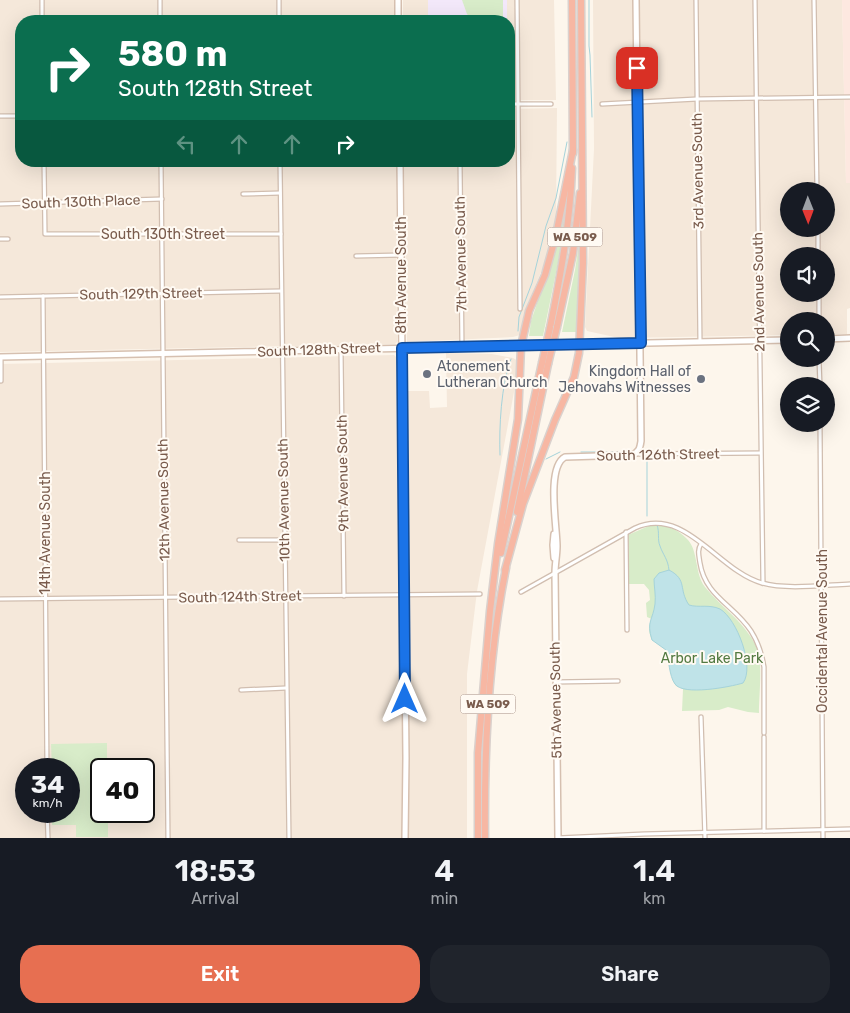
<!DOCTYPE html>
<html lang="en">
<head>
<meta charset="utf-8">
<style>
  body { margin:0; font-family:Rubik,sans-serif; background:#20242c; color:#f1f3f6; height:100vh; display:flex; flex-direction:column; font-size:19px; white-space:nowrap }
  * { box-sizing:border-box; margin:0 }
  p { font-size:16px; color:#9ea1a6 }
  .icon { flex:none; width:28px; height:28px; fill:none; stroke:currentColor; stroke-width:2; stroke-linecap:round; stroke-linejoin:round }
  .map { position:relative; height:838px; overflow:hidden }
  .sheet { display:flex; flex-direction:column; background:#171b24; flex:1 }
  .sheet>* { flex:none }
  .banner { position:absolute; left:15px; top:15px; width:500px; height:152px; border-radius:20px; box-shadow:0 5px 20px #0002; background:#0b6e4f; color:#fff; overflow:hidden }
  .needle { width:32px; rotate:179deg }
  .tools { position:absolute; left:780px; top:182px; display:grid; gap:10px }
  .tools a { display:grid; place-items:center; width:55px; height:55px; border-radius:50%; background:#171b24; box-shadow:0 5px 20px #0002; font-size:25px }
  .speed { position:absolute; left:15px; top:758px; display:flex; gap:10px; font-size:25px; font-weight:700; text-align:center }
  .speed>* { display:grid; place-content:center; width:65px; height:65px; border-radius:50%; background:#171b24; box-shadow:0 5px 20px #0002; line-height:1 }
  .speed small { font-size:12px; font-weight:400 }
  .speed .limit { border:2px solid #111; border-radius:8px; background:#fff; color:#111 }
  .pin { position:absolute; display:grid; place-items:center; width:42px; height:42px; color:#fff; margin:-21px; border-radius:10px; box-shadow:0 2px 8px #0006 }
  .me { position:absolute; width:55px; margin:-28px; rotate:0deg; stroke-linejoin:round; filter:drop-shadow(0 0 4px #0008) }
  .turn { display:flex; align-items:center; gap:18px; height:105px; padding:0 20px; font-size:22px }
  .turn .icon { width:65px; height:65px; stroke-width:2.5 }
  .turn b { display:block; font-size:35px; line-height:42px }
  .lanes { display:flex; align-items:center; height:48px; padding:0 20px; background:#0003; justify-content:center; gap:25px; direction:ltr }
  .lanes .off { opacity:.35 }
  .eta { display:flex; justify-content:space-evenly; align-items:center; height:85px; text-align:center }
  .eta b { font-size:30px; font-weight:600; line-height:35px }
  .cta { display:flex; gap:10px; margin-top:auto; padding:10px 20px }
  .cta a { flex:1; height:58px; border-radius:20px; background:#e76f51; color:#fff; font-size:20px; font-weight:600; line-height:58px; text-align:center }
  .cta a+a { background:#20242c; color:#f1f3f6 }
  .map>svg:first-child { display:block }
  .residential { fill:#f5e8da; fill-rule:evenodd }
  .commercial { fill:#fde8e0 }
  .education { fill:#f3e8fa }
  .green { fill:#d8ecc9 }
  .water { fill:#bfe3e8; stroke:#a5d3da }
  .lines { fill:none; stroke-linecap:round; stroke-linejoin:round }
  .stream { stroke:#a5d3da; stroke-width:1 }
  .street-casing { stroke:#d1beb0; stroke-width:5.5 }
  .secondary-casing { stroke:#d6c0b0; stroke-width:8 }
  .highway-casing { stroke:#dad1cd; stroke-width:9 }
  .street { stroke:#fff; stroke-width:3 }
  .secondary { stroke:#fff; stroke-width:5 }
  .highway { stroke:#f7b7a3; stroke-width:6 }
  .highway-bridge-casing { stroke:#dad1cd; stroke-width:9; stroke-linecap:butt }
  .highway-bridge { stroke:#f7b7a3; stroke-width:6 }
  .route-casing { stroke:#114b97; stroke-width:12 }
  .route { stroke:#1a73e8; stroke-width:9 }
  .worship-dot { fill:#6b7280; stroke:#fffaf3; stroke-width:2 }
  .labels { text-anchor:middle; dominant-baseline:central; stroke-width:4; stroke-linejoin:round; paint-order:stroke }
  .shield { fill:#fffaf3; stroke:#a28b7f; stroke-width:1 }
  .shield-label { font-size:12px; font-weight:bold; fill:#7a5c4d }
  .street-label { font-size:14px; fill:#7a5c4d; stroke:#fffaf3 }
  .worship-label { font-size:14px; fill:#5b616d; stroke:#fffaf3; text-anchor:start }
  .park-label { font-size:14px; fill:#537a41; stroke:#fffaf3 }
</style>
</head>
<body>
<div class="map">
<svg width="850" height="838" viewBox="0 0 850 838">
  <rect width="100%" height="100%" fill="#fdf6ec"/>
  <g class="residential">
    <path d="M0,0h394v21h-373v140h375l1,181 -2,2 -395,8z"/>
    <rect x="403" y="0" width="25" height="21"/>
    <path d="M507,0h47l2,100h-47v-79h-2z"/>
    <path d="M593,0h249l4,183h4v125l-3,1v25h-21v-13h-37v14l-170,3 -32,-7 -2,-4 9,-178zM789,191h37v38h-37zM789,256h37v38h-37z"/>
    <path d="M557,108l-1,109 -12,48 -20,48 -4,22 -7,2 -106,5 -3,-181h105v-52z"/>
    <path d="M446,353l46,1 21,4 5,3 1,4 -42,226 -10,83v164h-467v-474l394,-9 2,2 1,34h32l1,17 17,-1zM26,769h43v42h-43zM101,769h43v42h-43z"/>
  </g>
  <path class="commercial" d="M842,0h8v183h-4z"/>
  <rect class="education" x="428" y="0" width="79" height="21"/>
  <g class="green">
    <path d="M462,0h41v21h-30l-6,-7z"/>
    <path d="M566,203l1,4 -9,56 -15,73h-14l2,-15 25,-73z"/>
    <path d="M580,237l2,1 -6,94h-14l13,-62z"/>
    <path d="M651,525c13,-1 26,4 35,13 13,11 8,35 19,49 17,21 41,36 52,61 6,14 2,48 2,65l-11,-1 -20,-5 -9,3 -37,1 1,-22 -7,-3 -3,-5 -7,-32 -14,-9c-3,-7 -5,-14 0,-21l-5,-2 -1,-14 4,-3 -1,-10 -5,-6h-15l-1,-49z"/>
    <path d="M107,743v26h-6v42h7v26h-32v-12h-24v-14h17v-42h-17l-1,-25z"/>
  </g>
  <path class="water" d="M669,570c19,10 9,19 20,35 10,3 20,-1 31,4 17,10 35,58 23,74 -13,4 -60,13 -68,1 -6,-8 -6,-25 -9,-34l-14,-10c-6,-19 1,-20 3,-36 1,-9 -1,-17 -1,-25l5,-6z"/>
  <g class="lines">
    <g class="stream">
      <path d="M589,0v46l1,9 2,62"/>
      <path d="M518,331l1,-14 13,-34 14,-57 10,-28 11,-56"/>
      <path d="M581,452h40"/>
      <path d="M500,455c-1,-28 1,-70 11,-96"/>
      <path d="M546,459l14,-7"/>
      <path d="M647,461v55"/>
      <path d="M657,525c3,8 0,14 3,21 3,9 8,13 9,24"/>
    </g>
    <g class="street-casing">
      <g id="street">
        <path d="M42,0v21"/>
        <path d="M160,0v21"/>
        <path d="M279,0v21"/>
        <path d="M517,0l3,309"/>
        <path d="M696,0l4,342"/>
        <path d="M755,0l8,583"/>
        <path d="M814,0l3,191"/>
        <path d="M509,104h42"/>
        <path d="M602,104l95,-5 153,-2"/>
        <path d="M0,116h21"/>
        <path d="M44,161l1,73h236"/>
        <path d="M161,161l7,677"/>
        <path d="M280,161l9,677"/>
        <path d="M460,161l2,186"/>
        <path d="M243,194l37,-1"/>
        <path d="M0,204l162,-5"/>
        <path d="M818,229v27"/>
        <path d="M0,239h8"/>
        <path d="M356,256l45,-1"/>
        <path d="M819,294v27"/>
        <path d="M43,296l4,473"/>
        <path d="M0,297l281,-6"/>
        <path d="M341,350l3,246"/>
        <path d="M1,357v24"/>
        <path d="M819,359l1,27"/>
        <path d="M820,424l3,414"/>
        <path d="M636,454l124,-1"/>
        <path d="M626,532l1,98"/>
        <path d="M239,540h46"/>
        <path d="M701,544c-4,6 -2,12 -1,19 5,33 34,42 51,68 7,11 11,23 13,36v66"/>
        <path d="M521,592l114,-64c50,-23 83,43 127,55 23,7 63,2 88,1"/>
        <path d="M0,599l480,-5"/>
        <path d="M556,682l62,-1"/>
        <path d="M241,690l45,-2"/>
        <path d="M701,717l4,121"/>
        <path d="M47,811l1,27"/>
        <path d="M764,831v-94"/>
        <path d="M558,838l86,-4 206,-5"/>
      </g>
    </g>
    <g class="secondary-casing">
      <g id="secondary">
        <path d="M398,0v21"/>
        <path d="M400,161l6,597 -1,80"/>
        <path d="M826,339l24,-1"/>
        <path d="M0,357l789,-17"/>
        <path d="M554,534l-1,11 1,13"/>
        <path d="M558,838l-3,-265c0,-9 2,-18 2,-27 0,-19 -11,-79 8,-89l66,-2c8,-2 9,-7 10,-14l-5,-441"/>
      </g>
    </g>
    <g class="highway-casing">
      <g id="highway">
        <path d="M572,0l1,153"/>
        <path d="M557,327l16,-74 7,-60"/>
        <path d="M550,328c11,-55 20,-104 22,-160"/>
        <path d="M517,512l31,-148"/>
        <path d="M501,553l41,-190"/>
        <path d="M505,570l18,-66 32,-84 19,-43 5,-24 4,-90 -2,-263"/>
        <path d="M478,838v-85l12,-142 8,-67 20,-125 3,-73 8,-35 16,-36 11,-40 17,-85"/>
        <path d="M485,838c-1,-91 3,-181 21,-270"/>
      </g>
    </g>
    <use href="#street" class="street"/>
    <use href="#secondary" class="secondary"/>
    <use href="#highway" class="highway"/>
    <g class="highway-bridge-casing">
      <g id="highway-bridge">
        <path d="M542,363l8,-35"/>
        <path d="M548,364l9,-37"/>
      </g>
    </g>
    <use href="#highway-bridge" class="highway-bridge"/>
  </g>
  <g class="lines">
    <g class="route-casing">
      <path id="route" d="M405,699l-3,-351 239,-5 -4,-275"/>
    </g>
    <use href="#route" class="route"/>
  </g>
  <g class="worship-dot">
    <circle cx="427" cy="374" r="5"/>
    <circle cx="701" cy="379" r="5"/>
  </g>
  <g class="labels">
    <g class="shield">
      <rect x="547.5" y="227.5" width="55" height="19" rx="4"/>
      <rect x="460.5" y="694.5" width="55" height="19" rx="4"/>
    </g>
    <g class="shield-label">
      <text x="575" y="237">WA 509</text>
      <text x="488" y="704">WA 509</text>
    </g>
    <g class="street-label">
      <text transform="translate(698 171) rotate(-91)">3rd Avenue South</text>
      <text transform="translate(81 202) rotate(-2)">South 130th Place</text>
      <text x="163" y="234">South 130th Street</text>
      <text transform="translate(461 254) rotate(-91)">7th Avenue South</text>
      <text transform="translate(401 275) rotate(-90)">8th Avenue South</text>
      <text transform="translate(759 292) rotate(-91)">2nd Avenue South</text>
      <text transform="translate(141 294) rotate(-1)">South 129th Street</text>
      <text transform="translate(319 350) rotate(-2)">South 128th Street</text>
      <text transform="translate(658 455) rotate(-1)">South 126th Street</text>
      <text transform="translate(343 473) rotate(-91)">9th Avenue South</text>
      <text transform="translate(164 500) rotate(-91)">12th Avenue South</text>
      <text transform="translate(284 500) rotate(-91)">10th Avenue South</text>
      <text transform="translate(45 533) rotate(-90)">14th Avenue South</text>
      <text transform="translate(240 597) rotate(-1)">South 124th Street</text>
      <text transform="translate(822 631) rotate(-90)">Occidental Avenue South</text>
      <text transform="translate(556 700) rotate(-91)">5th Avenue South</text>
    </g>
    <g class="worship-label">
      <text x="437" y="366">Atonement<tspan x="437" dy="16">Lutheran Church</tspan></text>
      <text x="691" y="371" text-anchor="end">Kingdom Hall of<tspan x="691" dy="16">Jehovahs Witnesses</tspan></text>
    </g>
    <g class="park-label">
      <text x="712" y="658">Arbor Lake Park</text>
    </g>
  </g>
</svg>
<div class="tools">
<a><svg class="needle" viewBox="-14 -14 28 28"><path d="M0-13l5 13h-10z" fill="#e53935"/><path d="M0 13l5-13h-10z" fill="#9ea1a6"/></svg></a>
<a><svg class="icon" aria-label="sound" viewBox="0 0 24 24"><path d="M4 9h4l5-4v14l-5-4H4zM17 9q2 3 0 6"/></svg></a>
<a><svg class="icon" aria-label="search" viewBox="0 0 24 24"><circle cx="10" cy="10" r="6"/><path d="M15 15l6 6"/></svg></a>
<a><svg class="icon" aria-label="layers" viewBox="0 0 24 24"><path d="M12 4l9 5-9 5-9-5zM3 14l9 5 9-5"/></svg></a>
</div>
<div class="speed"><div>34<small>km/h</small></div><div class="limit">40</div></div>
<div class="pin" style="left:637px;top:68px;background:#d93025"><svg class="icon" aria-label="arrive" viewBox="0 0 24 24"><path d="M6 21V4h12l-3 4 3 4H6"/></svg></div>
<svg class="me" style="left:405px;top:699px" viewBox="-20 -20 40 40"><path d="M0-17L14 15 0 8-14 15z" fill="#1a73e8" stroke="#fff" stroke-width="4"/></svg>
<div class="banner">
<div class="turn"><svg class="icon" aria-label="right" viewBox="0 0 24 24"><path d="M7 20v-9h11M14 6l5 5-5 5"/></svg><div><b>580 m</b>South 128th Street</div></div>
<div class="lanes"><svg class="icon off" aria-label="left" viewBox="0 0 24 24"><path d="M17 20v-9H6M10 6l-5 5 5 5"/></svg><svg class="icon off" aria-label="ahead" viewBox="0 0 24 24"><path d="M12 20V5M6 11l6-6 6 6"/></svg><svg class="icon off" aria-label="ahead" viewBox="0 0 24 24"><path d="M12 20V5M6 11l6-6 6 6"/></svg><svg class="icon" aria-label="right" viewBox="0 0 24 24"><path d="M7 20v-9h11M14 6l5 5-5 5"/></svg></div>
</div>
</div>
<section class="sheet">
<div class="eta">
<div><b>18:53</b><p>Arrival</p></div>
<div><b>4</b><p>min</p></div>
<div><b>1.4</b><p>km</p></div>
</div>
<div class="cta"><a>Exit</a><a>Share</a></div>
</section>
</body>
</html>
